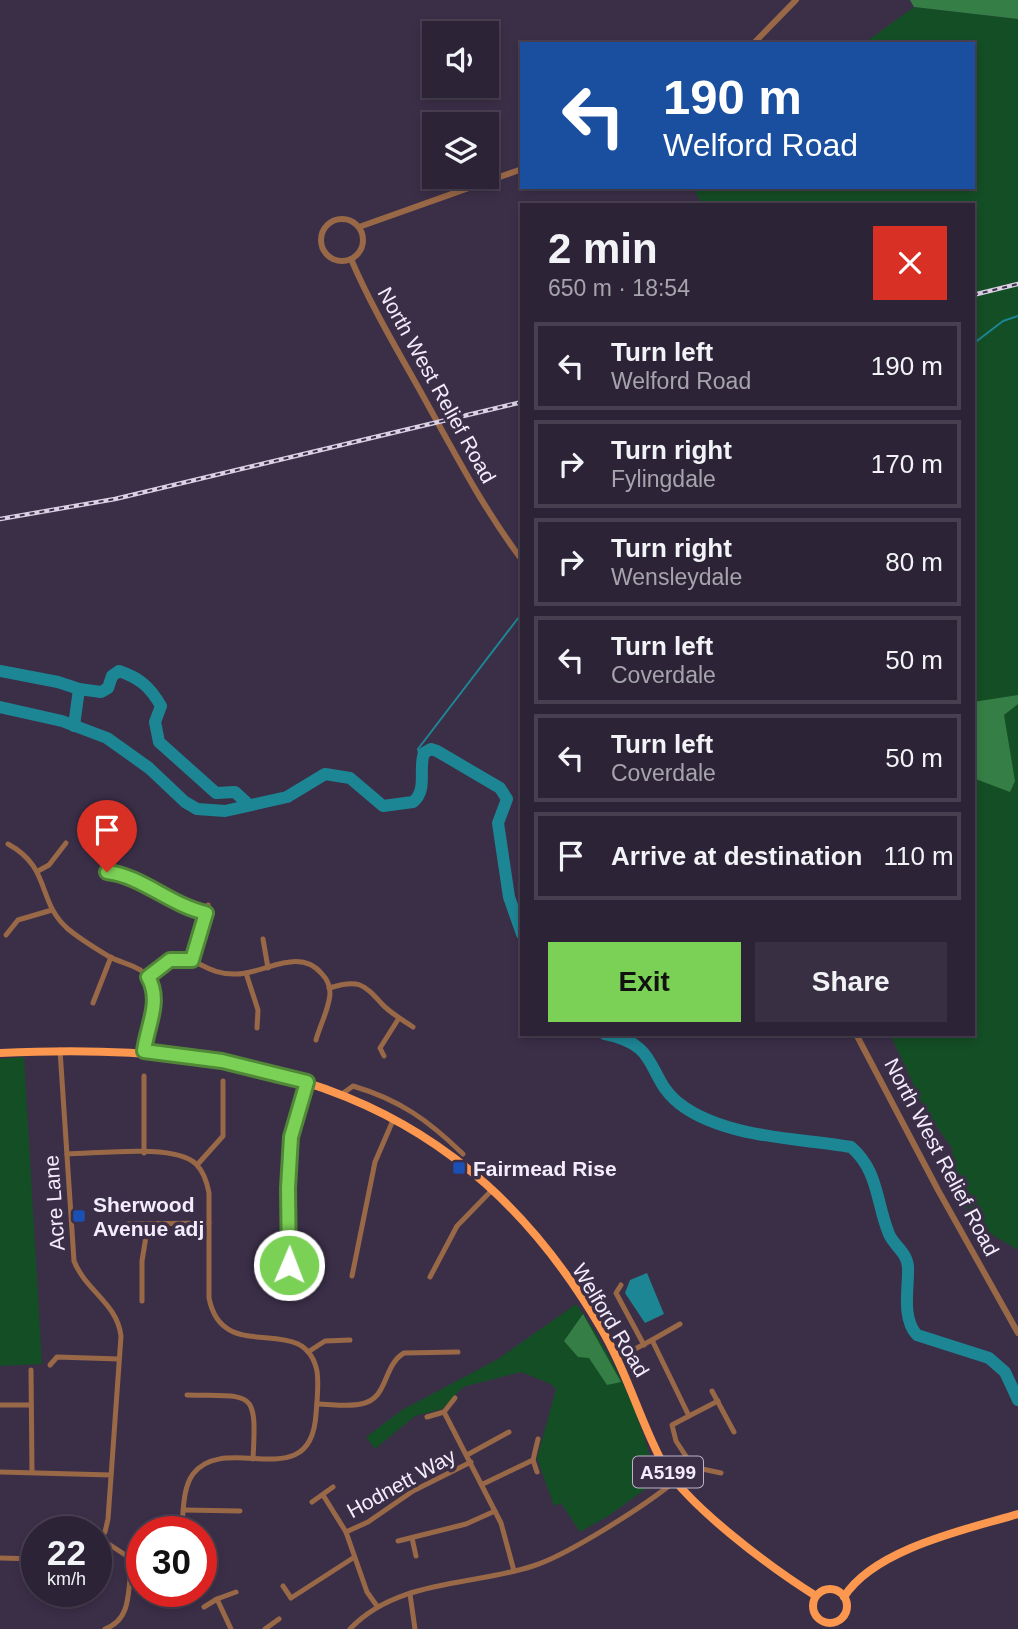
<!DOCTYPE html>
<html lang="en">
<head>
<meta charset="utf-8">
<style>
  body { margin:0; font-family:Helvetica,sans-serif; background:#382f42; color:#f1f3f6; height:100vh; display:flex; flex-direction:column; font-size:26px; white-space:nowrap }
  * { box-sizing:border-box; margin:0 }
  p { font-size:23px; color:#a6a4ad }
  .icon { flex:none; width:38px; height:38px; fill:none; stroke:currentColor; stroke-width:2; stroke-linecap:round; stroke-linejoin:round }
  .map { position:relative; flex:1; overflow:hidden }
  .details { position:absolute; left:520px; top:203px; width:455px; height:833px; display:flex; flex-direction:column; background:#2c2336; border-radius:0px; box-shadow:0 4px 10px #0003,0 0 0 2px #484051 }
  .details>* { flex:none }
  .hud { position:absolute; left:520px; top:42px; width:455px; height:147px; border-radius:0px; box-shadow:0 4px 10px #0003,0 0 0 2px #484051; background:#1a4fa0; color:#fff; overflow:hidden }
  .buttons { position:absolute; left:422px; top:21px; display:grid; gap:14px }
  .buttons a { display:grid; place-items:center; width:77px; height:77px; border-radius:0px; background:#2c2336; box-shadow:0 4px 10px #0003,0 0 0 2px #484051; font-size:35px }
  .speed { position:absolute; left:21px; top:1516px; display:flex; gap:14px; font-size:35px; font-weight:700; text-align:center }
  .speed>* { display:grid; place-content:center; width:91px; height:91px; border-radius:50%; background:#2c2336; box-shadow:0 4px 10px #0003,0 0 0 2px #484051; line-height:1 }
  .speed small { font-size:18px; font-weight:400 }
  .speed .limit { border:10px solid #d22; background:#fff; color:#111 }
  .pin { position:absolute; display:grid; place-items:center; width:60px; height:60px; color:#fff; margin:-72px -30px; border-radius:50% 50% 50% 0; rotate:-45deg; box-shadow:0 0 7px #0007 }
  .pin .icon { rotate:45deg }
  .me { position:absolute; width:77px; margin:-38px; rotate:1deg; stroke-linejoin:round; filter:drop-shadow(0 0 5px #0008) }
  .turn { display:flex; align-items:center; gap:24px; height:147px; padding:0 28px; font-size:32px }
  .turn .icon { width:91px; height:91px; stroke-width:2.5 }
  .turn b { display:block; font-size:49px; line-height:60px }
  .round { display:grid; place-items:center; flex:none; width:74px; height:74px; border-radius:0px; background:#382f42 }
  .overview { display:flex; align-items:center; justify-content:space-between; height:119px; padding:0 28px }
  h1 { font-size:42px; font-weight:600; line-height:52px }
  .cta { display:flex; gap:14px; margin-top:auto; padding:14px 28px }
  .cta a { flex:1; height:80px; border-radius:0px; background:#7bd156; color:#111; font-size:28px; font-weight:600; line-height:80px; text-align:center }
  .cta a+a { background:#382f42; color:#f1f3f6 }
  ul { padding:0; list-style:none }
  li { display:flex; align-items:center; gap:21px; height:88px; margin:0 14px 10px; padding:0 14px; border:4px solid #484051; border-radius:0px }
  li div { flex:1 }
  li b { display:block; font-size:26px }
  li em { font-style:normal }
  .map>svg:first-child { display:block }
  .green { fill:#144e25 }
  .forest { fill:#357f46 }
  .water { fill:#1d8695 }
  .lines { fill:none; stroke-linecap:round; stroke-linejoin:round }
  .stream { stroke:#1d8695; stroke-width:2 }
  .river { stroke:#1d8695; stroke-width:12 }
  .minor { stroke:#996847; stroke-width:5 }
  .tertiary { stroke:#996847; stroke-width:6 }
  .primary { stroke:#fb974e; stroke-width:8 }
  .rail-casing { stroke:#dad2e4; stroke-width:4.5 }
  .rail { stroke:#3b2f48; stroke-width:2; stroke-dasharray:5; stroke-linecap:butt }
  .route-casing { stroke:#508838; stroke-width:18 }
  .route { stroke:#7bd156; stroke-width:12 }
  .transit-dot { fill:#1a4fb4; stroke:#3b2f48; stroke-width:2.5 }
  .labels { text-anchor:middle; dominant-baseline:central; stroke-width:7; stroke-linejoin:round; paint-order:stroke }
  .shield { fill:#3b2f48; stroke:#bcb3c6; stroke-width:2 }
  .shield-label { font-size:19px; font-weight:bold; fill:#f3ecfc }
  .street-label { font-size:21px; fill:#f3ecfc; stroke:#3b2f48 }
  .poi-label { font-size:21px; font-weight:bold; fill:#f3ecfc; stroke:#3b2f48; text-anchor:start }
</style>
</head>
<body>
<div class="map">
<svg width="1018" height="1629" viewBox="0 0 1018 1629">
  <rect width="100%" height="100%" fill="#3b2f48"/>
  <g class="green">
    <path d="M914,7l104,12v1231l-29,-17 -29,-32 -5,-13 -3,-40 -26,-36 -36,-78h83v-829h-271l-9,-18h280v-143h-110z"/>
    <path d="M24,1057l18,307 -42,2v-307z"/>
    <path d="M576,1304c34,44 71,122 79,178l-45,33 -30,17 -19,-29 -7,3 -17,-48 19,-69 -5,-5 -30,-12 -58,15 -21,22 -27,7 -40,33 -9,-12 36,-27 96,-51z"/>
  </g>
  <g class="forest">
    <path d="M910,0h108v19l-104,-12z"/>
    <path d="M1018,695v9l-14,11 11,66 -5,11 -37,-14v-76z"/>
    <path d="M583,1314l38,68 -14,3 -18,-27 -11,-1 -14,-16z"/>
  </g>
  <path class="water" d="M647,1273l17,41 -19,9 -20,-30 5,-13z"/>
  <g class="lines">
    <g class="stream">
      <path d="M973,344l30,-23 15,-5"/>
      <path d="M421,761l-3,-12 104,-136"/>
    </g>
    <g class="river">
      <path d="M0,671l58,11 21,7 -5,37"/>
      <path d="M79,689l22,3 7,-4 4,-12 7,-5c21,7 31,16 42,35l-6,16 4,20 57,51 19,-1 14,13"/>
      <path d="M0,707l62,14 45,17 42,30 36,34 12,7 28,2 62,-14 38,-23 25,4 33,28 30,-4c15,-12 5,-33 11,-49l7,-4 6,2 63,37 7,11 -9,24 11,74 13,37"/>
      <path d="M605,1034c59,11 39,46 79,73 45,31 114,31 167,40 28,24 25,56 38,87 5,12 18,18 19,33 1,20 -7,51 9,68l72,23 16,14 13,28"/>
    </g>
    <g class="minor">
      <path d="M8,844c44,24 28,57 60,85 12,10 27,19 40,27 16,9 36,9 44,28 7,16 -6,47 -8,67"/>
      <path d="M38,871l11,-6 17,-22"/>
      <path d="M108,872c34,4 62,32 98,41"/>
      <path d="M6,935l12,-15 34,-10"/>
      <path d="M263,939l5,29"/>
      <path d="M192,960l16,-55"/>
      <path d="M246,973l12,37 -1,18"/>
      <path d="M148,977c46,-39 45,-2 88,-3 28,0 63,-28 86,0 5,5 8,13 8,20 -1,15 -10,31 -14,46"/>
      <path d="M329,988c29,-9 34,-5 53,16 8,9 21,16 31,23"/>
      <path d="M93,1003l18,-46"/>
      <path d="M60,1050l14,211c12,30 43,42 47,75l-13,183 -3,13 -9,12"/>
      <path d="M384,1056l-4,-8 19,-30"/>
      <path d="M342,1094l11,-8c47,14 75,34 110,68"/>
      <path d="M144,1153v-77"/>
      <path d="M67,1154c29,0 108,-11 129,10 8,8 11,18 13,29v105c14,70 95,11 108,73 2,14 0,30 -1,43 -5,83 -90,17 -123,60 -11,15 -9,39 -12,57"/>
      <path d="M197,1165l26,-29v-55"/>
      <path d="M128,1224l81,-1"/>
      <path d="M289,1265l-1,-77 3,-51 16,-55"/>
      <path d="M352,1276l23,-114 19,-44"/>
      <path d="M430,1277l27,-51 36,-37"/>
      <path d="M621,1285l-5,8 28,52"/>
      <path d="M142,1301v-40l6,-37"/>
      <path d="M652,1340l28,-16"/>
      <path d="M308,1352l17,-11 25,-1"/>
      <path d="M618,1358l34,-18 37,76 -17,9 4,16 17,26 28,6"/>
      <path d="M50,1365l7,-8 62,2"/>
      <path d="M31,1370l1,102"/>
      <path d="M712,1391l22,41"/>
      <path d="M187,1395c66,2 70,-8 66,64"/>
      <path d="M317,1404c14,0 30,3 44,0 28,-5 21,-38 43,-51l54,-1"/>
      <path d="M0,1405h31"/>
      <path d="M444,1412l57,111 13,48"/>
      <path d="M689,1416l29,-15"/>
      <path d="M427,1417l17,-5 11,-14"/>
      <path d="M467,1455l42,-23"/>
      <path d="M0,1472l111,3"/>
      <path d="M537,1472l-4,-12 5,-21"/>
      <path d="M483,1484l50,-24"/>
      <path d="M323,1495l23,37 21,60 10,14"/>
      <path d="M312,1502l21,-15"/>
      <path d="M184,1510l56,1"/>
      <path d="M346,1532l22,-10 45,-31 58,-29"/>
      <path d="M412,1538l4,18"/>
      <path d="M101,1539l32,21 9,2"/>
      <path d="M398,1541l68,-17 29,-13"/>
      <path d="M0,1558l37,1"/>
      <path d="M201,1565h9"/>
      <path d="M283,1586l8,12 62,-40"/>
      <path d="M410,1594l5,35"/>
      <path d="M217,1599l14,30"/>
      <path d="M204,1607l13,-8 19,-7"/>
      <path d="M105,1629c30,-11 21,-44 28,-69"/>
      <path d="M265,1629l14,-10"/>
      <path d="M350,1629c47,-50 122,-43 183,-63 35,-11 113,-61 142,-85"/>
    </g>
    <g class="tertiary">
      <path d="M753,44l43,-44"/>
      <circle cx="342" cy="240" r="21"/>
      <path d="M359,227l163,-58"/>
      <path d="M351,259c20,47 47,92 72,137 31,56 60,112 99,164"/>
      <path d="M856,1034l82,156 80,143"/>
    </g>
    <g class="primary">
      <path d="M0,1053c260,-13 463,38 602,277 25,42 37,88 59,130 22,43 113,110 155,136"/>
      <circle cx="830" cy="1606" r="17"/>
      <path d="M844,1597c30,-48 123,-68 174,-83"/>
    </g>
    <g class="rail-casing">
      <g id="rail">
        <path d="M973,295l45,-11"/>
        <path d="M0,519l115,-20 407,-97"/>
      </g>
    </g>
    <use href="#rail" class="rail"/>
  </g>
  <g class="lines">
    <g class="route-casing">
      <path id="route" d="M107,872c35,4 63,33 99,41l-14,47h-22l-22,17c14,24 -1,49 -4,74l78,10 85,21 -16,55 -3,51 1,77"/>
    </g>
    <use href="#route" class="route"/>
  </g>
  <g class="transit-dot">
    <rect x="452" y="1161" width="14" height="14" rx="3.5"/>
    <rect x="72" y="1209" width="14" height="14" rx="3.5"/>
  </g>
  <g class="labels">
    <rect class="shield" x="633" y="1456.5" width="70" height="31" rx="5"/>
    <g class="shield-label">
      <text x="668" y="1472">A5199</text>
    </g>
    <g class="street-label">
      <text transform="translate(437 385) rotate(61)">North West Relief Road</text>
      <text transform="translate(942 1157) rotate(62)">North West Relief Road</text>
      <text transform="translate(54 1203) rotate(-94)">Acre Lane</text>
      <text transform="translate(611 1320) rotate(59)">Welford Road</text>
      <text transform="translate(401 1483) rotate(-29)">Hodnett Way</text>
    </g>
    <g class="poi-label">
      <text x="473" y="1168">Fairmead Rise</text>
      <text x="93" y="1204">Sherwood<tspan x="93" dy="24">Avenue adj</tspan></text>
    </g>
  </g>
</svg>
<div class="buttons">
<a><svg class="icon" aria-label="sound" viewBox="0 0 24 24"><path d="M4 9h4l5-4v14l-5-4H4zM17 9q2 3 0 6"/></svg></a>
<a><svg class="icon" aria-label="layers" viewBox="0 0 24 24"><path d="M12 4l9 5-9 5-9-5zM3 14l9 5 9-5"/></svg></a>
</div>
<div class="speed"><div>22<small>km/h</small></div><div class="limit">30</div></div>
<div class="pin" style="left:107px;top:872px;background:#d93025"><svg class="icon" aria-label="arrive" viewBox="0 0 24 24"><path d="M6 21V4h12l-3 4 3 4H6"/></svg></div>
<svg class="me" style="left:289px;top:1265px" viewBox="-20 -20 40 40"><circle r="17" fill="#7bd156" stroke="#fff" stroke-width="3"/><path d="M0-11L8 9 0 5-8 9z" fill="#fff"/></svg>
<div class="hud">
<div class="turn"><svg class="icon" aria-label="left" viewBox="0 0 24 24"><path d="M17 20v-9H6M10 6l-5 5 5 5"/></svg><div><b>190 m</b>Welford Road</div></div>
</div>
<section class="details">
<div class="overview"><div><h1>2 min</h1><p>650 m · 18:54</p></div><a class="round" style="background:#d93025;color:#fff"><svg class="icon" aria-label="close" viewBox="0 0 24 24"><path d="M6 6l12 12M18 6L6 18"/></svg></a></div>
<ul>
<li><svg class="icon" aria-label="left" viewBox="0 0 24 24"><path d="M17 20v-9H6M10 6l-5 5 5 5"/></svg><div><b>Turn left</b><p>Welford Road</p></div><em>190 m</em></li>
<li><svg class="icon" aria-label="right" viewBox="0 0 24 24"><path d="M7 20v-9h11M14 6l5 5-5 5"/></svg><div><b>Turn right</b><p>Fylingdale</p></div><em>170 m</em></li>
<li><svg class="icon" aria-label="right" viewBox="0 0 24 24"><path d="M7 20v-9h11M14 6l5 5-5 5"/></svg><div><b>Turn right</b><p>Wensleydale</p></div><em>80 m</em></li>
<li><svg class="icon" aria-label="left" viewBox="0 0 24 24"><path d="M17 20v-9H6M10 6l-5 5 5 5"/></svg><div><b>Turn left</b><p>Coverdale</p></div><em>50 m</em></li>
<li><svg class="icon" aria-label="left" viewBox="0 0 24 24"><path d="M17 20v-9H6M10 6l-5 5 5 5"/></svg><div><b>Turn left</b><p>Coverdale</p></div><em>50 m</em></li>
<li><svg class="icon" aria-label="arrive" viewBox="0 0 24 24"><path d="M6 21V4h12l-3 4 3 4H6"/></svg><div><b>Arrive at destination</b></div><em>110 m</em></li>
</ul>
<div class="cta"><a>Exit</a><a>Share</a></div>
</section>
</div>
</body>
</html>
